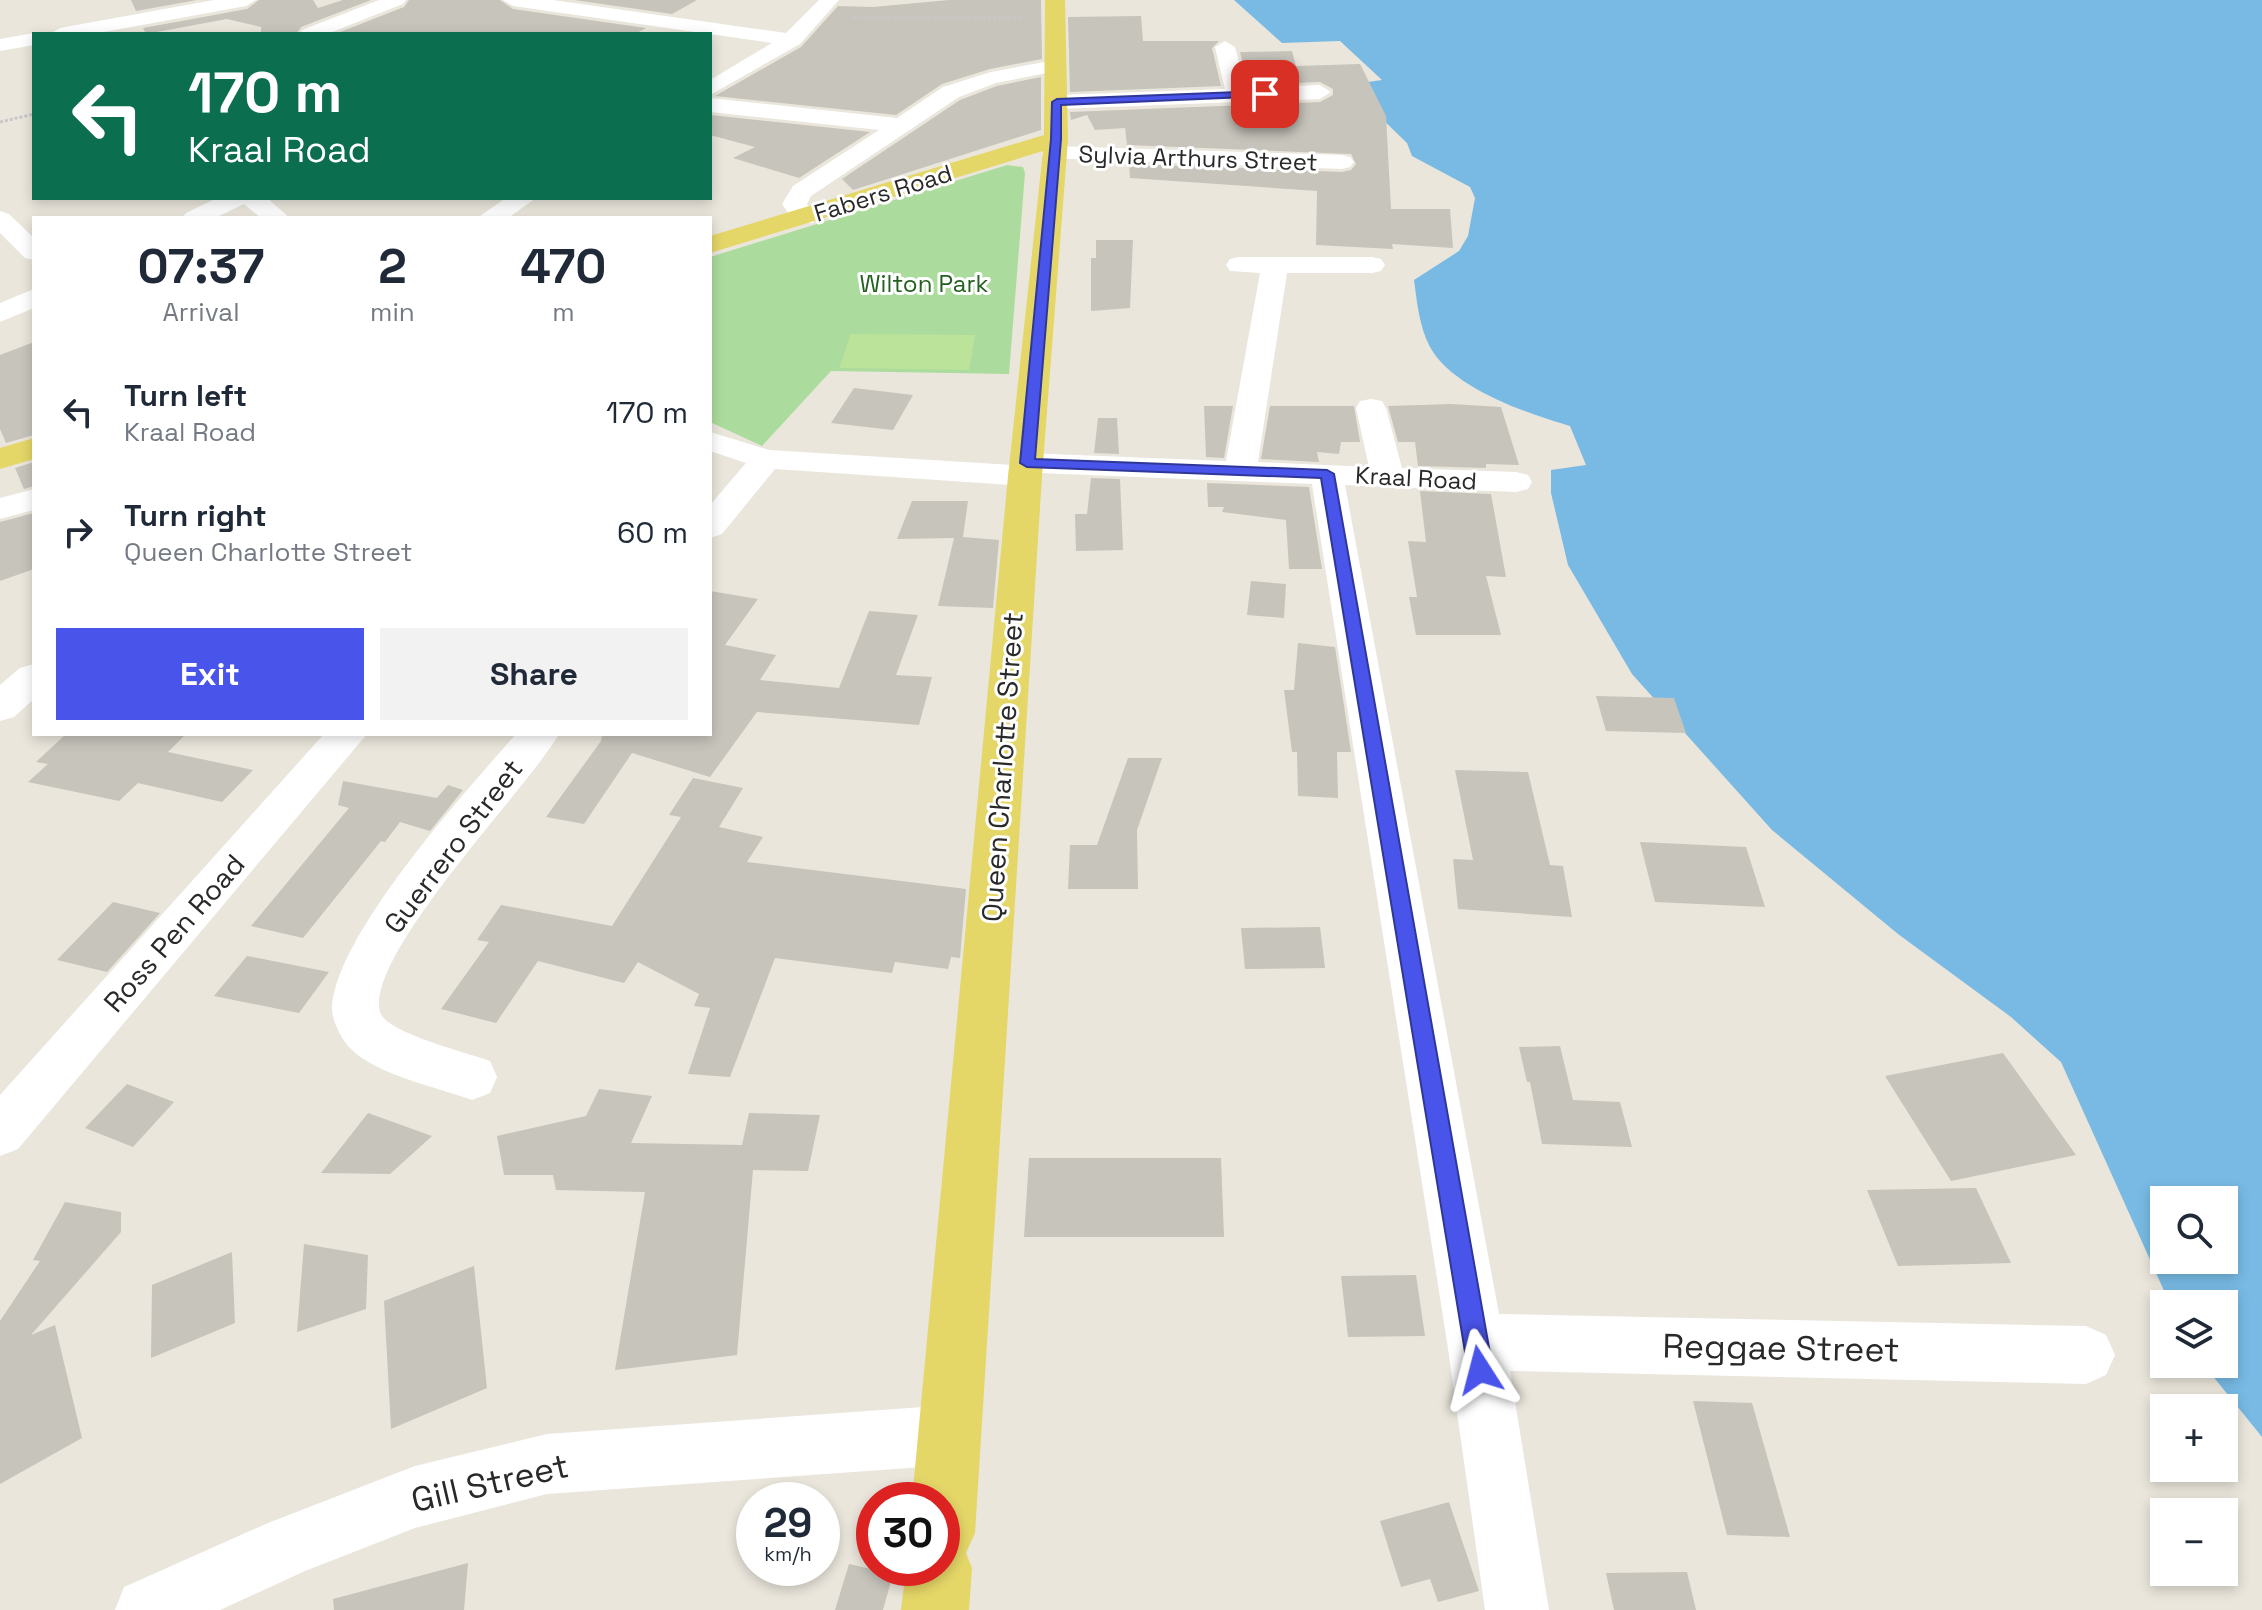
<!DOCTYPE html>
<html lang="en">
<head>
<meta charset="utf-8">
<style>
  body { margin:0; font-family:"Space Grotesk",sans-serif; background:#f2f2f3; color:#1f2937; height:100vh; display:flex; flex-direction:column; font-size:30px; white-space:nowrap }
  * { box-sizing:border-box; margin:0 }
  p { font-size:26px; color:#747a83 }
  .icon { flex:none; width:44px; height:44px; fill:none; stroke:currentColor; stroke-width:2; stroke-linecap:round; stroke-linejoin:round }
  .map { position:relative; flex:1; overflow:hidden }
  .side { position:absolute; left:32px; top:216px; width:680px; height:520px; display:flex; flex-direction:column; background:#fff; border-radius:0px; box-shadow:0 4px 12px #0003 }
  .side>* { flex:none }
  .top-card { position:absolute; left:32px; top:32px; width:680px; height:168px; border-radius:0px; box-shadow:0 4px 12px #0003; background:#0b6e4f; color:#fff; overflow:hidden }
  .fabs { position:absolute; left:2150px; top:1186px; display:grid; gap:16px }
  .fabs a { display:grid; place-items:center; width:88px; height:88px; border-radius:0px; background:#fff; box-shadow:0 4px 12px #0003; font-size:40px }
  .speed { position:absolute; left:736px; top:1482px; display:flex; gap:16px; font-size:40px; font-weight:700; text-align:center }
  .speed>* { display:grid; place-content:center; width:104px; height:104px; border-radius:50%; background:#fff; box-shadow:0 4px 12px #0003; line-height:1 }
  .speed small { font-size:20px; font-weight:400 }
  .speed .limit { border:12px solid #d22; background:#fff; color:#111 }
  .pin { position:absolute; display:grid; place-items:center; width:68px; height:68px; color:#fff; margin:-34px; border-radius:16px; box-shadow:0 4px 12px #0006 }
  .me { position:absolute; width:88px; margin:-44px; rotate:351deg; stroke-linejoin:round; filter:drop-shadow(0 0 6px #0008) }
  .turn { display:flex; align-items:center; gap:28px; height:168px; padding:0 24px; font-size:36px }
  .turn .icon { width:104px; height:104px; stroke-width:2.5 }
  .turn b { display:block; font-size:56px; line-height:68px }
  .eta { display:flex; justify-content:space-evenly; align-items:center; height:136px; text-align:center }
  .eta b { font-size:48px; font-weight:800; line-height:56px }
  .action { display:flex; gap:16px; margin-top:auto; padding:16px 24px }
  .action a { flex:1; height:92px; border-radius:0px; background:#4954ea; color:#fff; font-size:32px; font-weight:800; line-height:92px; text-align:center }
  .action a+a { background:#f2f2f3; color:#1f2937 }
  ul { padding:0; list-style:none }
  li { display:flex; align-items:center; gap:24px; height:120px; padding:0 24px }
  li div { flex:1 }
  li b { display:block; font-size:30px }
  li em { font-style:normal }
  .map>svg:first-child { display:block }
  .green { fill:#abdc9d }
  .pitch { fill:#bbe39a }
  .water { fill:#78bae4; fill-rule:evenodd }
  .building { fill:#c6c4bb }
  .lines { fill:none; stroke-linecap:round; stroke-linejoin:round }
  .path { stroke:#c7c7c7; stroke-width:3; stroke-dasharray:3 2; stroke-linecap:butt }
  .minor { fill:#fff; fill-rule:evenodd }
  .major { fill:#e4d667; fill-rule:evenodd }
  .route { fill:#4954ea; stroke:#2f3798; stroke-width:2 }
  .labels { text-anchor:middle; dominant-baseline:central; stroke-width:6; stroke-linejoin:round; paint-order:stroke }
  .far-street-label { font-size:24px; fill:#292929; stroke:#fff }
  .far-park-label { font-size:24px; fill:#256020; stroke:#fff }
  .street-label { font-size:28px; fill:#292929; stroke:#fff }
  .near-street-label { font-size:34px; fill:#292929; stroke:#fff }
</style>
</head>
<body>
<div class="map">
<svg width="2262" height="1610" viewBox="0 0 2262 1610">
  <rect width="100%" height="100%" fill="#eae6dc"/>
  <path class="green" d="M1007,165l16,2 2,6 -16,201 -178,-3 -69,75 -52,-24v-165z"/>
  <path class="pitch" d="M851,334l124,1 -6,35 -130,-2z"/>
  <path class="water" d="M1234,0h1028v1437l-59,-73h21v-60h-54l-109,-242 -50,-45 -113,-83 -126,-104 -140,-156 -64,-109 -17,-72v-23l35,-5 -16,-39c-42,-12 -118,-38 -140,-79 -11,-21 -13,-45 -16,-67l45,-29 9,-15 7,-38 -5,-11 -58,-31 -5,-13 -60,-58 35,-5 -42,-39 -58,2zM2164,1200h60v60h-60z"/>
  <g class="building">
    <path d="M131,0h66l-61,11z"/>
    <path d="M259,0h54l5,8 25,-8h28l-70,27 -5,7h-35v-7l-34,-8 -81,15 -3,-6 104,-19z"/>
    <path d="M409,0h91l13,9 133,19 -11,6h-300l69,-27z"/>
    <path d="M574,0h123l-25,14z"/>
    <path d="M949,0h92l1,59 -52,10 -48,15 -46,31 -181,-19 86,-49 37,-41 35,1z"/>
    <path d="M1141,16l2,25h76l-7,7 9,38 -151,6 -2,-75z"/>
    <path d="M1292,51l4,15 64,-2 26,52 5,93h59l3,39 -61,-4 1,5 -77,-4 1,-54 -187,-13 -1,-14 213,8 9,-2 5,-6 -5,-10 -224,-9 -2,-17 -30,2 -8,-15 -16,5 -1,-8 250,-10 13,-7v-6l-13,-7 -72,3 -8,-33z"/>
    <path d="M1041,77v53l-188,60 -11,-11 118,-79 37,-14z"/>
    <path d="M710,115l160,17 -71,46 -66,-20 22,-11 -45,-12z"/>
    <path d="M1096,240h37l-3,68 -39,3v-53h5z"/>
    <path d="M34,342v93l-28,8 -6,-14v-74z"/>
    <path d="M854,388l59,7 -20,35 -62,-7z"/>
    <path d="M1451,404l50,3 18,58 -33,-1v4l-68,-2 -3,-24h-17l-10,-36z"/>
    <path d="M1204,406h29l-9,52 -18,-1z"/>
    <path d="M1270,406h84l6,36h-19l-2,12 -22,-2 2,10 -58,-3z"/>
    <path d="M1098,418h19l2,36 -25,-1z"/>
    <path d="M34,462v24l-10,3 -9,-21z"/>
    <path d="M1091,478l29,1 3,71 -47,1 -1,-37h12z"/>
    <path d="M1207,483l102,4 13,82h-33l-3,-49 -64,-8 2,-5h-16z"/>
    <path d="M1420,491l71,3 15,83 -20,-1 15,59h-85l-7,-38h8l-9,-56 18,1z"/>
    <path d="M912,501h56l-5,36 36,3 -6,68 -55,-2 16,-68 -57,1z"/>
    <path d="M34,513v56l-34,12v-59z"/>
    <path d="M1251,581l35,3 -2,34 -37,-3z"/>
    <path d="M710,591l48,8 -33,46 51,10 -16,25 79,8 30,-77 49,4 -22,60 36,2 -13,48 -162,-13 -47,65 -78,-24 -48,71 -38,-7 55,-76 1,-7h108z"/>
    <path d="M1298,643l37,4 16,105h-14l1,46 -40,-2 -1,-44h-5l-8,-62h10z"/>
    <path d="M1596,696l78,2 12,35 -80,-2z"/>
    <path d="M66,734h120l-18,18 85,18 -31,32 -84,-19 -19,18 -91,-19 20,-18 -12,-2z"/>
    <path d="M1128,758h34l-25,72 1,59h-70l2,-44h27z"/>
    <path d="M1455,770l73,2 22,93 13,1 9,51 -114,-8 -5,-50 20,1z"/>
    <path d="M693,778l50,10 -24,39 44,10 -16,25 219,27 -6,69 -9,-1 -3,12 -53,-7 -3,11 -117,-15 -45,119 -42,-3 22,-66 -16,-2 5,-12 -61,-32 -14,21 -86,-22 -42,62 -55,-14 48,-67 -12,-2 24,-35 111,21 69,-109 -12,-2z"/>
    <path d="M343,781l94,17 11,-13 15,5 -33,41 -30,-9 -15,20 -4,-1 -78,97 -52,-12 98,-118 -11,-3z"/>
    <path d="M1640,842l106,5 19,60 -110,-5z"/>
    <path d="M113,902l47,11 -53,59 -50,-12z"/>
    <path d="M1320,927l5,41 -80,1 -4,-41z"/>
    <path d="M247,956l82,16 -30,41 -85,-17z"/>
    <path d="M1560,1046l13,54 47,2 12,45 -90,-3 -12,-62h-3l-8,-35z"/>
    <path d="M2003,1053l73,102 -125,26 -66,-105z"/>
    <path d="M127,1084l47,18 -41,45 -48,-19z"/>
    <path d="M599,1089l53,7 -21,47 111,2 7,-32 71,2 -12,56 -55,-1 -16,185 -122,15 30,-178 -89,-2 -3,-15h-49l-7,-39 89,-20z"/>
    <path d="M368,1113l64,23 -42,38 -69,-1z"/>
    <path d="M1029,1158h192l3,79h-200z"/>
    <path d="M1976,1188l35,75 -113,3 -31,-76z"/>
    <path d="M65,1202l56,10v20l-90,103 24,-10 27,113 -82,46v-163l40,-60 -7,-1z"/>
    <path d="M304,1244l64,11 -2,54 -69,23z"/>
    <path d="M232,1252l3,71 -84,35 1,-73z"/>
    <path d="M474,1266l13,122 -96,41 -7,-128z"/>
    <path d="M1416,1275l9,61 -77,1 -7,-61z"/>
    <path d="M1693,1401l59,2 38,134 -63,-2z"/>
    <path d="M1449,1502l30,89 -41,11 -8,-23 -29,8 -21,-66z"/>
    <path d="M468,1563l-4,47h-130l-1,-11z"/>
    <path d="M849,1564l44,10 -10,36h-48z"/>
    <path d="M1687,1572l9,38h-82l-8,-37z"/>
  </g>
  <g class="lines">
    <g class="path">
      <path d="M853,17l170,1"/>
      <path d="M0,122l34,-8"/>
    </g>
    <g class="minor">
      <path d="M214,0h42l-10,6 -153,28h-43l10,-6z"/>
      <path d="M379,0h27l-3,4 -76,30h-28l3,-4z"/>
      <path d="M503,0h50l233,33 33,-33h20l-39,44 -90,51v-15l62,-37 -259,-37z"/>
      <path d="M34,33l4,1h-4v11l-34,6v-12z"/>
      <path d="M1225,41l10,6 11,41 74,-3 11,7 -11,7 -263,10 -11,-7 11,-7 168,-6 -10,-42z"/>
      <path d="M1055,60l10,6 -3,4 -66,13 -37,14 -148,99 -4,8 10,14 -4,5h-18l-13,-19 11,-18 86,-56 -169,-18v-14l187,20 46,-31 48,-15z"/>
      <path d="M1054,146l288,9 8,2 4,5 -4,5 -8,2 -296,-11 -4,-5 4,-5z"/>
      <path d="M217,198h50l23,20h-29l-17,-14 -29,14h-33l4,-5z"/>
      <path d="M506,198h30l-28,20h-31z"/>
      <path d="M0,211l9,3 25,24v22l-9,-2 -25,-25z"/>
      <path d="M1239,257h133l9,2 4,6 -4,6 -9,2h-85l-29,189 111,5 -13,-59 4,-7 11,-2 11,2 4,7 16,60 114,4 12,3 4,7 -4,7 -12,3 -171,-7 154,829 587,12 20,9 9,20 -9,20 -20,9 -576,-13 39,239h-64l-38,-268 -135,-858 -273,-11 2,3 -4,7 -12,3 -250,-17 -53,65 -12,4v-33l36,-42 -36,-12v-19l59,18 244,15 3,-9 11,-3 199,8 34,-188 -30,-2 -4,-6 4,-6z"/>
      <path d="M34,289v19l-34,14v-19z"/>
      <path d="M34,489v21l-34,9v-21z"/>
      <path d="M34,664v35l-20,18 -14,4v-36l20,-17z"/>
      <path d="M324,734h43l-349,415 -18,7v-61z"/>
      <path d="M516,734h43c-30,53 -194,221 -179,278 6,21 89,41 110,49l7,16 -7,16 -18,7c-35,-13 -96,-25 -122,-52 -8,-8 -18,-27 -18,-39 2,-73 135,-219 184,-275z"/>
      <path d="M951,1405l21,9 9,21 -9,21 -21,9 -404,29 -132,34 -110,43 -85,39h-105l9,-23 144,-64 147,-57 132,-32z"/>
    </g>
    <g class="major">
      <path d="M1045,0h20l3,139 -26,337 -67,1057 -9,20 6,15 -3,42h-68l5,-42h36v-68h-30l96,-1024 35,-325 -333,102v-17l334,-101z"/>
      <path d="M34,438v21l-34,10v-21z"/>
    </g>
  </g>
  <path class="route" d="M1265,91l3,5 -207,9v34l-26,320 292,11 7,4 159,896 -4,9 -9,3 -8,-3 -4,-9 -147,-892 -294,-11 -7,-4 31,-324 1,-37 5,-3z"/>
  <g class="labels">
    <g class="far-street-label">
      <text transform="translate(1198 158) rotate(2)">Sylvia Arthurs Street</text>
      <text transform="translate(883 193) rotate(-17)">Fabers Road</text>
      <text transform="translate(1416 478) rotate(3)">Kraal Road</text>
    </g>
    <g class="far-park-label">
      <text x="924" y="283">Wilton Park</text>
    </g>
    <g class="street-label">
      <text transform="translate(1002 767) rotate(-86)">Queen Charlotte Street</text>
      <text transform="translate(453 846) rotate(-53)">Guerrero Street</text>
      <text transform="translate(174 933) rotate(-49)">Ross Pen Road</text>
    </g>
    <g class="near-street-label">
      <text transform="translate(1781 1348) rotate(1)">Reggae Street</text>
      <text transform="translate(490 1483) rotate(-13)">Gill Street</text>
    </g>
  </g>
</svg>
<div class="fabs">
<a><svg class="icon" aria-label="search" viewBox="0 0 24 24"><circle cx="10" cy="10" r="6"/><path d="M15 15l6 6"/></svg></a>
<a><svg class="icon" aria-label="layers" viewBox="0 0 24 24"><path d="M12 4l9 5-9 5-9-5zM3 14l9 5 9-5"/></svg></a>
<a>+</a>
<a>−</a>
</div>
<div class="speed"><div>29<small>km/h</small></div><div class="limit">30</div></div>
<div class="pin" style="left:1265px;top:94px;background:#d93025"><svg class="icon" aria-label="arrive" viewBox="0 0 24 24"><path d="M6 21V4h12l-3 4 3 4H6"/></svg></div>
<svg class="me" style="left:1480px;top:1370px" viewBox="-20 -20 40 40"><path d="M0-17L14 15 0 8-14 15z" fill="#4954ea" stroke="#fff" stroke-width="4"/></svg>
<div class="top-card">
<div class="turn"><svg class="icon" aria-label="left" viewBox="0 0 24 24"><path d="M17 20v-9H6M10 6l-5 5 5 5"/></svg><div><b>170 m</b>Kraal Road</div></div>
</div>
<section class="side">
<div class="eta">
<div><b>07:37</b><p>Arrival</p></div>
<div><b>2</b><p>min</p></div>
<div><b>470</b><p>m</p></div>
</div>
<ul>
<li><svg class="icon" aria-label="left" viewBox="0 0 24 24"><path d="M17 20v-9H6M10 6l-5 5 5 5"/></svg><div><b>Turn left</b><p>Kraal Road</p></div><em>170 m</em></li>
<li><svg class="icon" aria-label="right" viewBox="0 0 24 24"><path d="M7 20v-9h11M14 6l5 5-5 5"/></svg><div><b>Turn right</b><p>Queen Charlotte Street</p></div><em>60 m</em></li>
</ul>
<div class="action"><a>Exit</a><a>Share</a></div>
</section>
</div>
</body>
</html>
